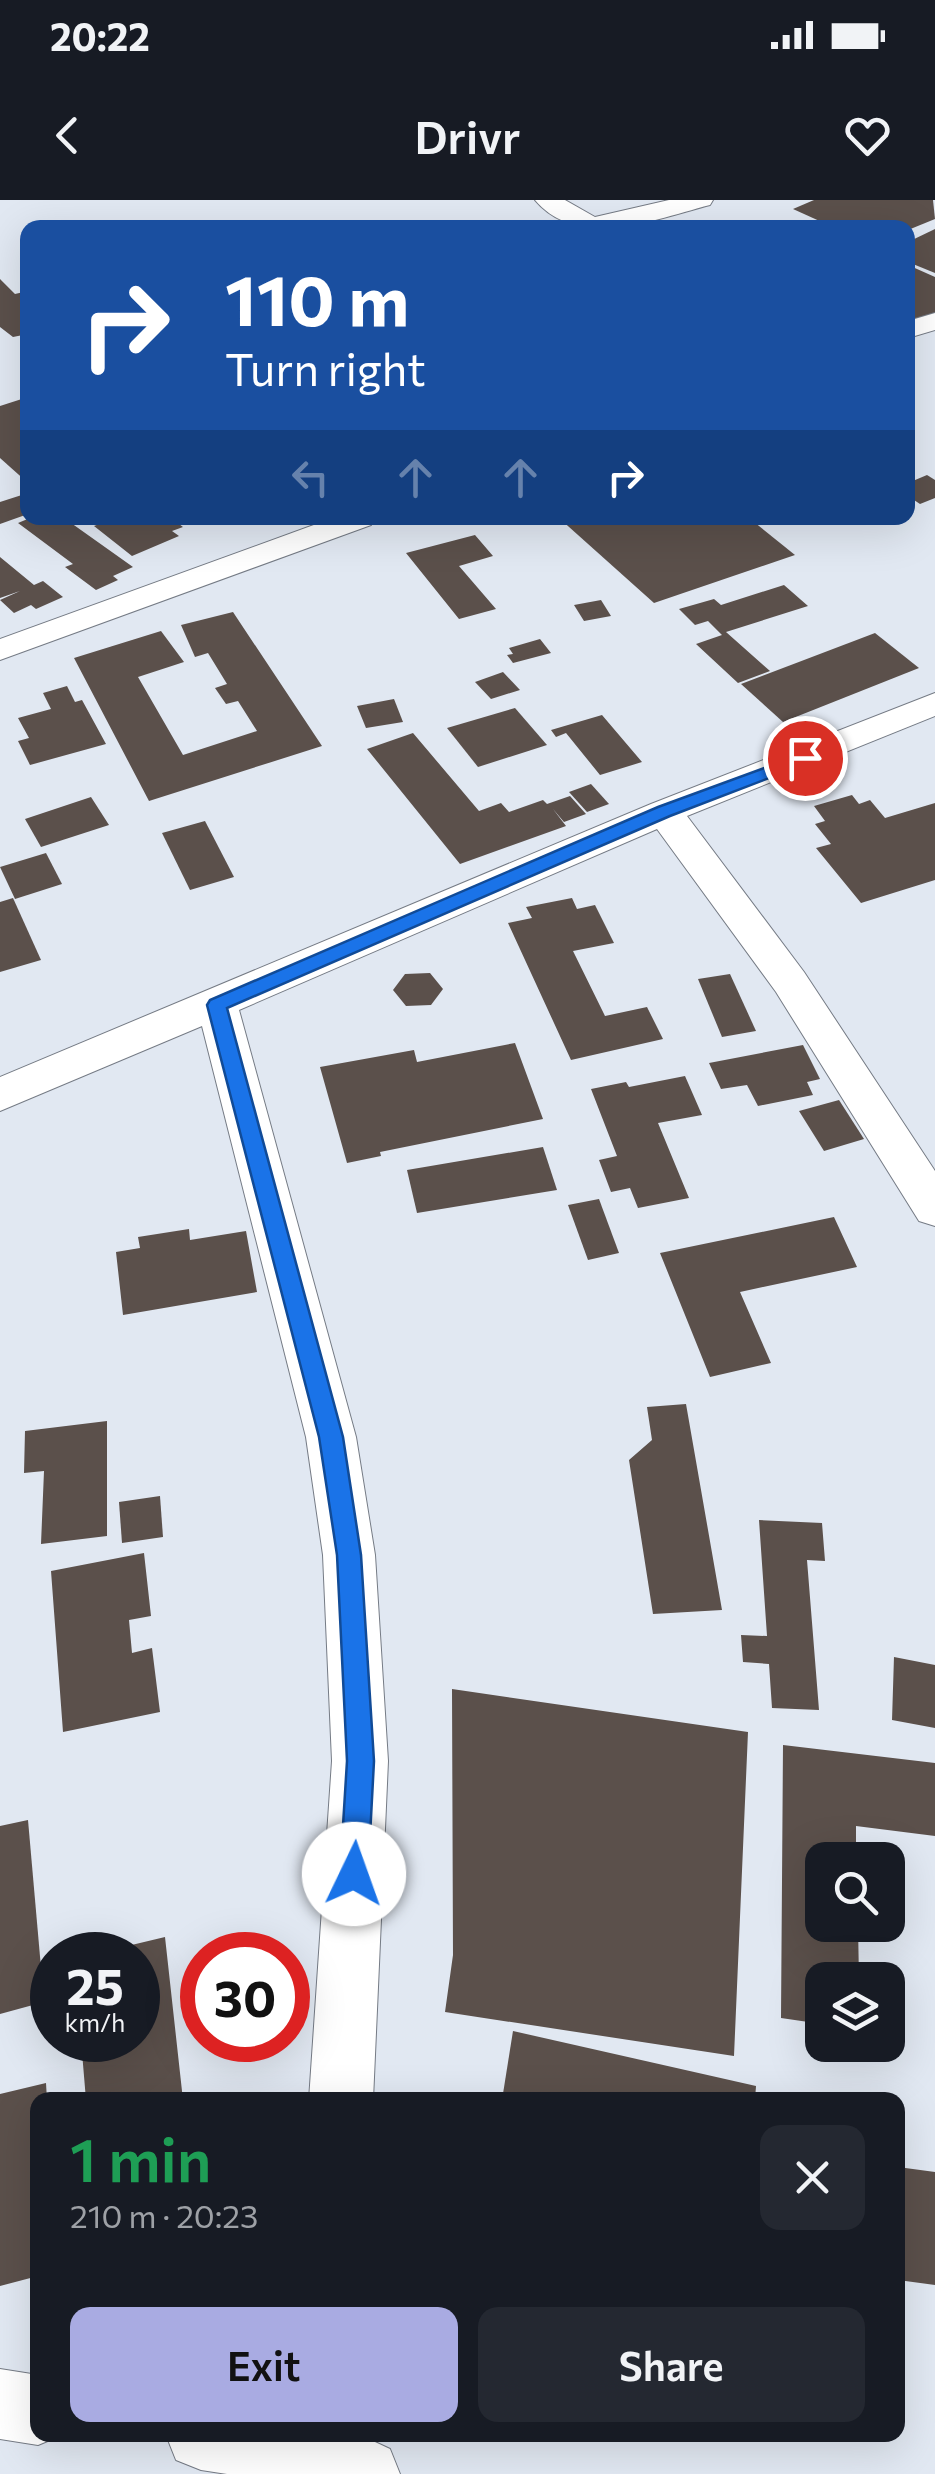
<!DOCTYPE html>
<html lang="en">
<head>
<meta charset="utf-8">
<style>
  body { margin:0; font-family:Commissioner,sans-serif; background:#242831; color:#f1f3f6; height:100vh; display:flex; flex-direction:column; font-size:38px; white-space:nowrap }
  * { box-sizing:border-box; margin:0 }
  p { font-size:32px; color:#9ea1a6 }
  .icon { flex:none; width:55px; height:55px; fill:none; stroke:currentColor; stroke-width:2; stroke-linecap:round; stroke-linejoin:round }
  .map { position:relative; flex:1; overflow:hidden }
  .drawer { position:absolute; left:30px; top:1892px; width:875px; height:350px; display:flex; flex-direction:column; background:#171b24; border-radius:20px; box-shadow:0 10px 40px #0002 }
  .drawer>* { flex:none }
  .top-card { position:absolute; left:20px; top:20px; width:895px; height:305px; border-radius:20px; box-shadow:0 10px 40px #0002; background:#1a4fa0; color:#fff; overflow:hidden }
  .tools { position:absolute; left:805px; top:1642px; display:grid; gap:20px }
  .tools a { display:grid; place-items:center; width:100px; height:100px; border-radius:20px; background:#171b24; box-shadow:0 10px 40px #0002; font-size:50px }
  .speed { position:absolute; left:30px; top:1732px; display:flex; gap:20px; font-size:50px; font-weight:700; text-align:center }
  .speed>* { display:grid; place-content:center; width:130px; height:130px; border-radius:50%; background:#171b24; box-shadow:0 10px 40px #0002; line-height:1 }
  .speed small { font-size:25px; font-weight:400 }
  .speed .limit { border:15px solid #d22; background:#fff; color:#111 }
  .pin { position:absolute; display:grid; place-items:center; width:85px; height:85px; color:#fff; margin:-42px; border:5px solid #fff; border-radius:50%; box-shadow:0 2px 10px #0007 }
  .me { position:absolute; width:110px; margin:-55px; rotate:3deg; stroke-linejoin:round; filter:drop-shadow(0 0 8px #0008) }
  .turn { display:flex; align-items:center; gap:35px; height:210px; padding:0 40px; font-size:45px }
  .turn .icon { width:130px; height:130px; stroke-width:2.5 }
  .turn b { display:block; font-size:70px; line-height:85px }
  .lanes { display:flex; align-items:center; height:95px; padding:0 40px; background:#0003; justify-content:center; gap:50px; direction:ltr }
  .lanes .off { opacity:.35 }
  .round { display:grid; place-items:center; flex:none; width:105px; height:105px; border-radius:20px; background:#242831 }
  .headline { display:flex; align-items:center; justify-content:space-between; height:170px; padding:0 40px }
  h1 { font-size:60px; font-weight:600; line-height:75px; color:#1e9e55 }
  .button { display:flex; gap:20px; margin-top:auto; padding:20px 40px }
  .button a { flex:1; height:115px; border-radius:20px; background:#a9abe2; color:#111; font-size:40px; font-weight:600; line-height:115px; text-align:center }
  .button a+a { background:#242831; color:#f1f3f6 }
  .status { display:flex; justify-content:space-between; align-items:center; height:70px; padding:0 50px; background:#171b24; direction:ltr }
  .status svg { height:28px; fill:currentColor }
  header { display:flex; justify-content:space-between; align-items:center; height:130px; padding:0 40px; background:#171b24; font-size:45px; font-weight:600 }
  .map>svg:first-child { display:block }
  .building { fill:#5b504b }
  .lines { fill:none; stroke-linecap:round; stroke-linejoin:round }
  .street-casing { stroke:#757b85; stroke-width:2 }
  .street { fill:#fff; fill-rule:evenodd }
  .route { fill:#1a73e8; stroke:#114b97; stroke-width:2.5 }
</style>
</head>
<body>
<div class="status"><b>20:22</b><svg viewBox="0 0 49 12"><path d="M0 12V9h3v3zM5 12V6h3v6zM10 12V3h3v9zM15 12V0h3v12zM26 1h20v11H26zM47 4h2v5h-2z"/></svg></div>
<header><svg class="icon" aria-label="back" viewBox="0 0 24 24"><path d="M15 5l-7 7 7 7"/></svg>Drivr<svg class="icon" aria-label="heart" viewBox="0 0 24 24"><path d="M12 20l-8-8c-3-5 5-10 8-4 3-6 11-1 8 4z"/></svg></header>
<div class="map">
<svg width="935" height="2274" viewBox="0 0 935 2274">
  <rect width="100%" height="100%" fill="#e1e8f2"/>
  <g class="building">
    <path d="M814,0h119l2,19 -27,11 -73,-2 -42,-19z"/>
    <path d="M935,29v44l-27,-11v-20z"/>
    <path d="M908,65l27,12v37l-27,11z"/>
    <path d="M0,79l15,15 13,-3v43l-15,3 -13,-10z"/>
    <path d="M28,197v86l-28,-25v-52z"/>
    <path d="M927,275l8,5v18l-15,6 -12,-8v-13z"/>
    <path d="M28,293v21l-28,10v-22z"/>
    <path d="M30,318h34l69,49 -20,9 5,4 -22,10 -31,-23 8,-3 -55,-41z"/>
    <path d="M115,318l16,3 40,-3 12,9 -11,4 7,5 -47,20 -38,-30z"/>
    <path d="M559,318h190l46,37 -141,48z"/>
    <path d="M475,335l18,21 -34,10 37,43 -37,10 -53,-66z"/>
    <path d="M0,357l34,28 9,-4 20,16 -27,12 -5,-4 -17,8 -14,-13 20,-9 -20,7z"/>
    <path d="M784,385l24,21 -82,26 44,39 -32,12 -42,-39 26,-9 -14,-14 -13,4 -16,-16 35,-10 7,6z"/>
    <path d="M601,400l10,16 -27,5 -10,-16z"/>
    <path d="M233,412l89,134 -173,55 -75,-143 87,-27 23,31 -46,15 45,78 74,-24 -19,-30 -12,3 -11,-16 12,-4 -19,-31 -13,4 -14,-32z"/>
    <path d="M875,433l44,35 -136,54 -42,-38z"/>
    <path d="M540,439l11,14 -38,10 -6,-8 6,-1 -4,-6z"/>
    <path d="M503,472l17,18 -29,9 -16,-17z"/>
    <path d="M67,486l8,16 7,-2 24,44 -76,21 -12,-24 11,-3 -11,-20 33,-9 -8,-16z"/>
    <path d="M394,499l9,23 -37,6 -9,-22z"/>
    <path d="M515,508l32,37 -69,22 -31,-39z"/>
    <path d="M602,515l40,47 -42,13 -34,-42 -10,4 -5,-7z"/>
    <path d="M413,533l66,78 22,-8 8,9 34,-12 4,4 23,-8 16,18 -22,8 -11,-13 13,17 -106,38 -93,-115z"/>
    <path d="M591,584l18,20 -22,8 -18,-20z"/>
    <path d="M852,595l7,9 11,-4 15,18 50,-15v77l-74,23 -45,-55 15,-4 -16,-20 10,-3 -11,-15z"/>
    <path d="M91,597l18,28 -68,22 -16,-28z"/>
    <path d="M205,621l29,56 -44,13 -28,-57z"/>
    <path d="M46,653l16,31 -47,15 -15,-32z"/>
    <path d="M13,698l28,62 -41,12v-70z"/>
    <path d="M572,698l5,11 18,-4 19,38 -41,8 32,65 42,-9 16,32 -92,21 -63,-137 24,-5 -6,-11z"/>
    <path d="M430,773l13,16 -12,16 -25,1 -13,-16 12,-16z"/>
    <path d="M730,774l26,57 -34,6 -24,-58z"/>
    <path d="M515,843l28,76 -163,33 1,4 -34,7 -27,-96 94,-17 3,12z"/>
    <path d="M803,845l17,34 -13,3 6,13 -55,11 -11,-21 -26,4 -12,-26z"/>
    <path d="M685,876l17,39 -44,8 31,75 -51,10 -8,-20 -19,4 -12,-32 18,-4 -26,-67 35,-7 3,5z"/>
    <path d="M839,900l25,39 -40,12 -25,-40z"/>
    <path d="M543,947l14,43 -140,23 -10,-43z"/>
    <path d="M599,999l20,54 -31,7 -20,-55z"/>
    <path d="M834,1017l23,50 -117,25 31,71 -61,14 -50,-124z"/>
    <path d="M189,1029l1,11 56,-9 11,61 -134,23 -7,-63 24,-4 -2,-11z"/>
    <path d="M686,1204l36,206 -69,4 -24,-154 23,-20 -5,-33z"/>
    <path d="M107,1221v115l-66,8 3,-73 -20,2 1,-42z"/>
    <path d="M160,1296l3,41 -41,6 -3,-41z"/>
    <path d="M759,1320l63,3 3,38 -18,-1 12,150 -47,-2 -3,-44 -26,-2 -2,-27 26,1z"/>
    <path d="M144,1353l7,63 -22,4 3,33 20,-5 8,64 -97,20 -12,-161z"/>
    <path d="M894,1457l41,8v63l-43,-8z"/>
    <path d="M452,1489l296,43 -14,324 -289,-44 8,-57z"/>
    <path d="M783,1545l152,18v73l-79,-10v34h-34v65h36l1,55h-37v44l-41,-6z"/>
    <path d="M28,1620l16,182 -44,12v-188z"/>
    <path d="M165,1737l18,163h-97l-5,-60h57v-85l-44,-1z"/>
    <path d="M513,1831l243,55 -1,14h-253z"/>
    <path d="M46,1883l1,17h-9v176l-38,10v-192z"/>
    <path d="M898,1967l37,5v113l-37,-5z"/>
  </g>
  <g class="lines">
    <g class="street-casing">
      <g id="street">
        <path d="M535,0h30l30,17 74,-17h44l-3,5c-54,14 -132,46 -175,-5z"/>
        <path d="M935,113v17l-27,8v-17z"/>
        <path d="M333,318h42l-4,7 -371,135v-21z"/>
        <path d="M935,493v23l-248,100 117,156 131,199v55l-16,-5 -143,-229 -119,-163 -418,181 117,427 19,118 13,206 -15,339h-64l23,-339 -9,-206 -17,-118 -104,-411 -202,85v-34l651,-273z"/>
        <path d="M0,2169l38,6v60h24l-24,10 -38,-6z"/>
        <path d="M166,2235h194l30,14 10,25h-173l-26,-4 -25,-10z"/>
      </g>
    </g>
    <use href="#street" class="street"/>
  </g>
  <path class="route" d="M805,553l8,5 -2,4 -141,54 -443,192 116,429 18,118 13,206 -6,113 -4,10 -10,4 -10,-4 -4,-10 7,-113 -10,-206 -18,-118 -112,-432 3,-5 448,-193z"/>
</svg>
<div class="tools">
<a><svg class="icon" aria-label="search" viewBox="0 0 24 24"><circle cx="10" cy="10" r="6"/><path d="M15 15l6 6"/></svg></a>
<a><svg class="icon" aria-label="layers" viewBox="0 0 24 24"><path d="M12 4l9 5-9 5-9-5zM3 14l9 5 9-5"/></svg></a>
</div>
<div class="speed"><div>25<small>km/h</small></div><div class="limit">30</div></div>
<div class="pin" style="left:805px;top:558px;background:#d93025"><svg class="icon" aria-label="arrive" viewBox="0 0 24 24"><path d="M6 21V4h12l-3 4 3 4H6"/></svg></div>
<svg class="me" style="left:354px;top:1674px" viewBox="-20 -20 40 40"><circle r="19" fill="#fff"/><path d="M0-13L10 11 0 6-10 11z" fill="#1a73e8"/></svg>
<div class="top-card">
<div class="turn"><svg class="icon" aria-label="right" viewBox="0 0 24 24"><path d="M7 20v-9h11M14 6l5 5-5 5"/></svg><div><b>110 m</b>Turn right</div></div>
<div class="lanes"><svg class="icon off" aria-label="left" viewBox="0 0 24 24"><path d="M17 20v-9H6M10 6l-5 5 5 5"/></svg><svg class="icon off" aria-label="ahead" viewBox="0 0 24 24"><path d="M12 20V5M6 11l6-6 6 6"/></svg><svg class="icon off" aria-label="ahead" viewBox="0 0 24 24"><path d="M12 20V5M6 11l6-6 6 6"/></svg><svg class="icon" aria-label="right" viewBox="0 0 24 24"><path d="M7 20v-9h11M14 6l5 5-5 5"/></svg></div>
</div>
<section class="drawer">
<div class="headline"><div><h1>1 min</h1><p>210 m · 20:23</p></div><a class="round"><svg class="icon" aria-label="close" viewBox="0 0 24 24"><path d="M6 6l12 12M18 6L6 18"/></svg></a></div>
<div class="button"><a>Exit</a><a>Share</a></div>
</section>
</div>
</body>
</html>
